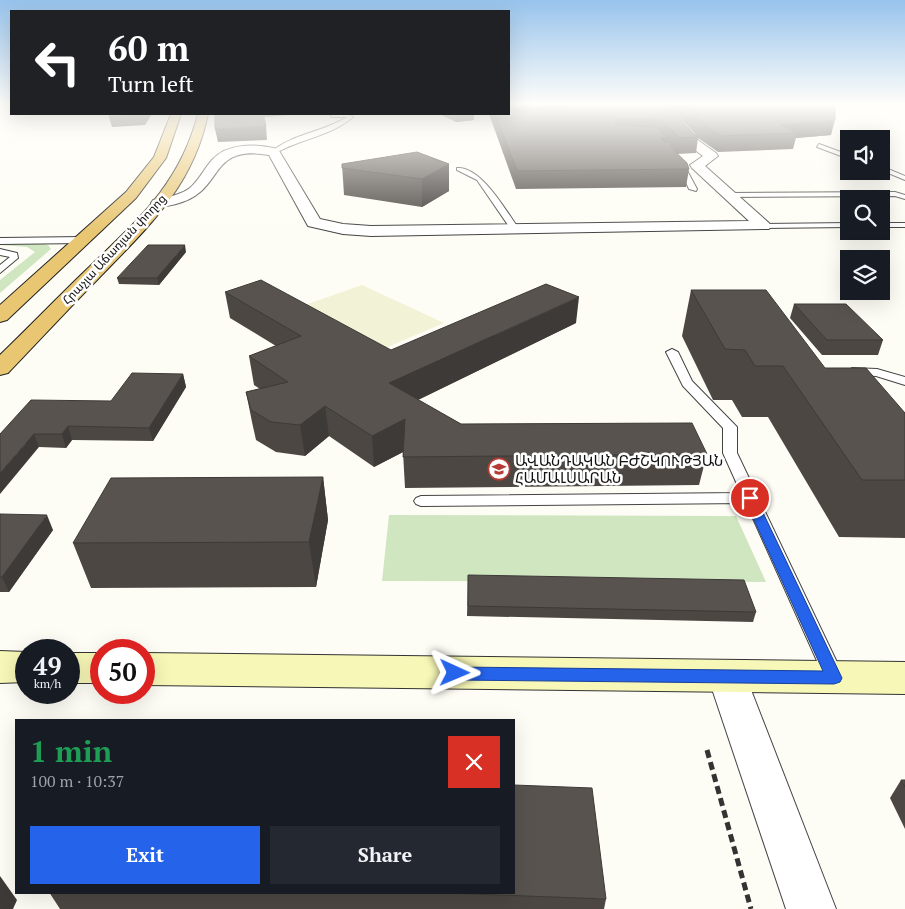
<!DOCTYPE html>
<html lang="en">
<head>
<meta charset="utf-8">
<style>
  body { margin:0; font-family:"PT Serif","Noto Sans Armenian",serif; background:#242831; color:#f1f3f6; height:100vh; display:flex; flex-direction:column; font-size:19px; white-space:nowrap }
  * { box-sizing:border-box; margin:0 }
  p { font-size:16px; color:#9ea1a6 }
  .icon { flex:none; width:28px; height:28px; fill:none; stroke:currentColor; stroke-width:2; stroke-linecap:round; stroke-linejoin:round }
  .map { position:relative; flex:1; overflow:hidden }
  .sheet { position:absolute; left:15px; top:719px; width:500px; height:175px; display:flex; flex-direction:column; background:#171b24; border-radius:0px; box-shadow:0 5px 20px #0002 }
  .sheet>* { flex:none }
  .banner { position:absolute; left:10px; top:10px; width:500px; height:105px; border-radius:0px; box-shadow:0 5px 20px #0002; background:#202124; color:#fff; overflow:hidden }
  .tools { position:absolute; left:840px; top:130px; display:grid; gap:10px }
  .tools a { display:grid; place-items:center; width:50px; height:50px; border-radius:0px; background:#171b24; box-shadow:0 5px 20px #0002; font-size:25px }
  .speed { position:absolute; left:15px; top:639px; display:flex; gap:10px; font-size:25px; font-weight:700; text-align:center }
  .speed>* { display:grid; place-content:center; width:65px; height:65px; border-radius:50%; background:#171b24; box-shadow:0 5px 20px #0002; line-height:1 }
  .speed small { font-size:12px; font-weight:400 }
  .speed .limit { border:8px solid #d22; background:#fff; color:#111 }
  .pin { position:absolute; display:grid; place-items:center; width:42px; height:42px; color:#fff; margin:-21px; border:2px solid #fff; border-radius:50%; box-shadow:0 1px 5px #0007 }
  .me { position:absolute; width:55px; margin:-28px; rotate:91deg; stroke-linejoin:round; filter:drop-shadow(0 0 4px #0008) }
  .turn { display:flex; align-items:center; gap:18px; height:105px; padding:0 15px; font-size:22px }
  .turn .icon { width:65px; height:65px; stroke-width:2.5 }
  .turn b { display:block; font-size:35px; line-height:42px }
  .round { display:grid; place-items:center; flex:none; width:52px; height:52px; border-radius:0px; background:#242831 }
  .head { display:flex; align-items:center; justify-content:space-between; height:85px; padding:0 15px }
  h1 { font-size:30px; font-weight:700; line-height:38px; color:#1e9e55 }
  .button { display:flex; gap:10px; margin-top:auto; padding:10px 15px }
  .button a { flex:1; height:58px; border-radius:0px; background:#2563eb; color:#fff; font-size:20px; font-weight:700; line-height:58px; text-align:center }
  .button a+a { background:#242831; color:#f1f3f6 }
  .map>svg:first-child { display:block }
  .farmland { fill:#f2f2d7 }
  .green { fill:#d0e6c1 }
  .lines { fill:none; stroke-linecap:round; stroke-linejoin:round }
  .service-casing { stroke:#444; stroke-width:2 }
  .minor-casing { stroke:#444; stroke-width:2 }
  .secondary-casing { stroke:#333; stroke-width:2 }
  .trunk-casing { stroke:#222; stroke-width:2 }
  .path { stroke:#333; stroke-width:5; stroke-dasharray:8 4.5; stroke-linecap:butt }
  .service { fill:#fff; fill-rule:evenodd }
  .minor { fill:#fff; fill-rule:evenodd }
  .secondary { fill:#f7f7b7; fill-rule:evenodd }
  .trunk { fill:#e8c672; fill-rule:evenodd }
  .wall { fill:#4c4743; fill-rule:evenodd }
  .shaded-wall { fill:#3e3a37 }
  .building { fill:#58534e; stroke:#3e3a37 }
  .route { fill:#2563eb; stroke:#184099 }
  .labels { text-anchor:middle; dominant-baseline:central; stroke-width:5; stroke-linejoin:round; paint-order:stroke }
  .far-street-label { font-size:12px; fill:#111; stroke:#fff }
  .poi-label { font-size:15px; fill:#111; stroke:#fff; text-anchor:start }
</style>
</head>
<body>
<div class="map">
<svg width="905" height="909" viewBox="0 0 905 909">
  <rect width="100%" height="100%" fill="#fefdf5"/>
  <path class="farmland" d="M362,285l82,38 -61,26 -81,-43z"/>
  <g class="green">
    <path d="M36,242l12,3 3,4 -51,44v-13l35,-28 -8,-5 -27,-2v-2z"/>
    <path d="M389,515l347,1 30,66 -384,-1z"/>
  </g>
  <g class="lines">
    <g class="service-casing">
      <g id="service">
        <path d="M330,114h19l4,3c-22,19 -53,22 -77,36l-5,-1c21,-18 52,-20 76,-35h-15z"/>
        <path d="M819,144l30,11v4l-32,-12z"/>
        <path d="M680,161l3,2 14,26 -1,2 -7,-2 -12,-26z"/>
        <path d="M881,166l24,10v4l-24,-10z"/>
        <path d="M457,168c24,-2 49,43 62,61l-1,2h-6l-35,-51 -20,-10z"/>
        <path d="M895,192l10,3v4l-10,-3 -166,1 -4,-2 4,-2z"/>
        <path d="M849,223v4l-86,1 -4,-2 4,-2z"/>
        <rect x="881" y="223" width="24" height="4"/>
        <path d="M0,238l84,-1 4,3 -4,3 -84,1z"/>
        <path d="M0,249l17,4 1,5 -18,15v-8l10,-8 -10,-2z"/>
        <path d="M672,349l6,3 14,29 45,46v26l107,224 -3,6 -7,2 -7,-2 -81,-180 -325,3 -5,-2 -2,-3 2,-3 5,-2 320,-3 -18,-40v-25l-40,-42 -17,-34z"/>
        <path d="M852,368l25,1 28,8v8l-29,-9 -28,-2 -2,-2z"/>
      </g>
    </g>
    <g class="minor-casing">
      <g id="minor">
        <path d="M656,105h10l33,36 17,12 2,3 -13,10 64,57 2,3 -2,3 -398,7 -28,-2 -35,-8 -39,-71c-63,-11 -43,37 -93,49 -8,2 -15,4 -23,2l-2,-3 2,-3c13,-3 26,-4 37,-12 9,-8 14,-19 22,-28 16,-18 45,-16 66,-11l42,70 23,5 28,2 378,-5 -57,-53 -2,-3 13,-9 -12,-9z"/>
        <path d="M727,661l14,5 5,11 90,232h-50l-78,-232 5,-11z"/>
      </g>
    </g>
    <g class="secondary-casing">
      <g id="secondary">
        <path d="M0,651l26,1v30l-26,1z"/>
        <rect x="69" y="653" width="32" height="30"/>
        <path d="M144,653l761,9v32l-761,-9z"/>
      </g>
    </g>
    <g class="trunk-casing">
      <g id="trunk">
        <path d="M171,114h10l-15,44 -30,40 -129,122 -7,2v-17l126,-113 28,-35z"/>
        <path d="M198,114h10c-15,73 -61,114 -110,165 -31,31 -60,63 -90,94l-8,2v-20c28,-27 56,-56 84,-83 51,-50 95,-85 114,-158z"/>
      </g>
    </g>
    <path class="path" d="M707,750l44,159"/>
    <use href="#service" class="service"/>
    <use href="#minor" class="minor"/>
    <use href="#secondary" class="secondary"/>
    <use href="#trunk" class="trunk"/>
  </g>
  <g class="wall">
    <path d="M576,105h223l32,30 -35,3 -3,11 -75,3 -20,-14 -2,15 -19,1 -10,-11v1l22,25 -3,18 -170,2 -27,-75h20zM670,107l17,19 9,9 -4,-2z"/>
    <path d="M439,114h35v6l-18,2z"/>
    <path d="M342,164h107v27l-27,16 -78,-12z"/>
    <path d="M186,252l-27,33 -40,-1 -2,-6z"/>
    <path d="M691,290l134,78 80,45v125l-66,-1 -71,-120h-26l-10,-17h-19l-31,-64z"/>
    <path d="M225,292l166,58 185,-27 -158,77 43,24 246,30 -8,31 -294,3 -2,-36 -29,15 -45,-31 -24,20 -29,-4 -20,-12 -4,-18 -6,-30 14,-3 -6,-4 -5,-29 27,-10 -46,-28z"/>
    <path d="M794,304l89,36 -5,15h-56l-32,-37z"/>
    <path d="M183,374l3,13 -33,54 -81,-1 -6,8 -27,-1 -39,-13 111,-33z"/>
    <path d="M323,477l5,43 -12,67 -225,1 -18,-45z"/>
    <path d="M0,514l53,16 -44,62h-9z"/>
    <path d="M468,575l288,37 -3,10 -286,-6z"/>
    <path d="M901,780h4v49l-15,-31z"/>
    <path d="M49,892h465l92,7 -2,10h-544z"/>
  </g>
  <g class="shaded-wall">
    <path d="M533,105h42l-60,16 -1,-12 1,-2z"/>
    <path d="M143,114h9l-7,11 -33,2 -3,-10z"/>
    <path d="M263,114h41l-41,3z"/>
    <path d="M456,114h18v6l-18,2z"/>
    <path d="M835,120l-4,15 -35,3 1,-5 -17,-8z"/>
    <path d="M266,126l1,14 -49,2 -3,-13z"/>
    <path d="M449,164v27l-27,16v-28z"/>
    <path d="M185,245l1,7 -27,33 -2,-7z"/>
    <path d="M579,297l-3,26 -185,90 -2,-30z"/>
    <path d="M183,374l3,13 -33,54 -4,-13z"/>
    <path d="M325,406l4,30 -24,20 -5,-31z"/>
    <path d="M405,419l2,31 -33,17 -2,-31z"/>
    <path d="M68,426l4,14 -6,8 -4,-14z"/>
    <path d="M34,434l5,13 -39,47v-21z"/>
    <path d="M323,477l5,43 -12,67 -7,-45z"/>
    <path d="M47,515l6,15 -44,62 -7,-15z"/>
    <path d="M0,876l17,24 -4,9h-13z"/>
  </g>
  <g class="building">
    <path d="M509,105h24l-18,2 -1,2 5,3 57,-7h91l25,28 6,4 -18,1 -19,-18 -44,-1 -2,4 2,2 39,2 12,11h-7l26,25 2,6 -172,2 -22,-57h14z"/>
    <path d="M683,105h116l36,2v13l-55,5 17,8 -76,3 -18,-12z"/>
    <path d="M110,114h33l-1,1 -33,2z"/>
    <path d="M215,114h48l3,12 -51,3z"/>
    <path d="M417,152l32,12 -27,15 -80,-11v-4z"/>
    <path d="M148,245h37l-28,33h-40z"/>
    <path d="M261,280l130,70 155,-66 33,13 -190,86 72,41 231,-1 15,31 -304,3 2,-38 -33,17 -47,-30 -25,19 -29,-3 -20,-12 -5,-18 42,-10 -39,-26 52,-20 -76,-44z"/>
    <path d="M691,290h75l59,78h41l39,45v67h-43l-79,-114h-28l-10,-16 -20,-1z"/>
    <path d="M794,304h52l37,36h-56z"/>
    <path d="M132,373l51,1 -34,54 -81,-2 -6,8h-28l-34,39v-39l31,-34 80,1z"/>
    <path d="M323,477l-14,65 -236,1 38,-65z"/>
    <path d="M0,514l47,1 -45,62h-2z"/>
    <path d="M468,575l276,5 12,32 -288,-6z"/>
    <path d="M901,780h4v7z"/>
    <path d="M514,785l78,3 14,111 -186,-7h94z"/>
  </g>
  <linearGradient id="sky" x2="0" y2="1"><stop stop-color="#97c3ec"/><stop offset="0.45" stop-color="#fffefa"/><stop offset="1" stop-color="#fffefa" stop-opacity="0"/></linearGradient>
  <rect width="905" height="232" fill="url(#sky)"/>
  <path class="route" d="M750,494l6,4 86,180 -2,4 -6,2 -379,-4 -6,-2 -2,-5 2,-4 6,-2 368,4 -79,-173z"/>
  <defs>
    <g id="university-ring" transform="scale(1.125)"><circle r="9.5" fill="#fff" stroke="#b43c35" stroke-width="1.5"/><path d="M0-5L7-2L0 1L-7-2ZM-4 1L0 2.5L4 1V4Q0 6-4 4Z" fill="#b43c35"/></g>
  </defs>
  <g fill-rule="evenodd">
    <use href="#university-ring" x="499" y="469"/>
  </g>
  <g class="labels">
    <g class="far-street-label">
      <text transform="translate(114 249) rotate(-47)">Հրաչյա Աճառյան փողոց</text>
    </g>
    <g class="poi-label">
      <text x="515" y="460">ԱՎԱՆԴԱԿԱՆ ԲԺՇԿՈՒԹՅԱՆ<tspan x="515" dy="17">ՀԱՄԱԼՍԱՐԱՆ</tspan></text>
    </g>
  </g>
</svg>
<div class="tools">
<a><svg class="icon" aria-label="sound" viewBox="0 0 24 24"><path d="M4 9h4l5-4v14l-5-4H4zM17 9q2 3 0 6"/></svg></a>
<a><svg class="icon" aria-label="search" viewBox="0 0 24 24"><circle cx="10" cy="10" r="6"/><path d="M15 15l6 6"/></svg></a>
<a><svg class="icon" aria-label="layers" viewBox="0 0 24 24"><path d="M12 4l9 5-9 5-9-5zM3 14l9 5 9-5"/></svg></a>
</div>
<div class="speed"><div>49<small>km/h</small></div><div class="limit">50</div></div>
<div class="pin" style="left:750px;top:498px;background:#d93025"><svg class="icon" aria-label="arrive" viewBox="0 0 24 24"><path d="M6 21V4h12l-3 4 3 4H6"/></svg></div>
<svg class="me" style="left:455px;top:673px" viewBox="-20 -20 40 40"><path d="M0-17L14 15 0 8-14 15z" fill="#2563eb" stroke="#fff" stroke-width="4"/></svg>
<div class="banner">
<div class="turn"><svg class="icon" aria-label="left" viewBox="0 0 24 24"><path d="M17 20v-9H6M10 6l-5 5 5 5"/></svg><div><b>60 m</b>Turn left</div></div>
</div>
<section class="sheet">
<div class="head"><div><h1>1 min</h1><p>100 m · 10:37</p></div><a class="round" style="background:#d93025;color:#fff"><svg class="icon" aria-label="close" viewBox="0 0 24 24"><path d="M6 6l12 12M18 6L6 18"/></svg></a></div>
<div class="button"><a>Exit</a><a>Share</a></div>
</section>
</div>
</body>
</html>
